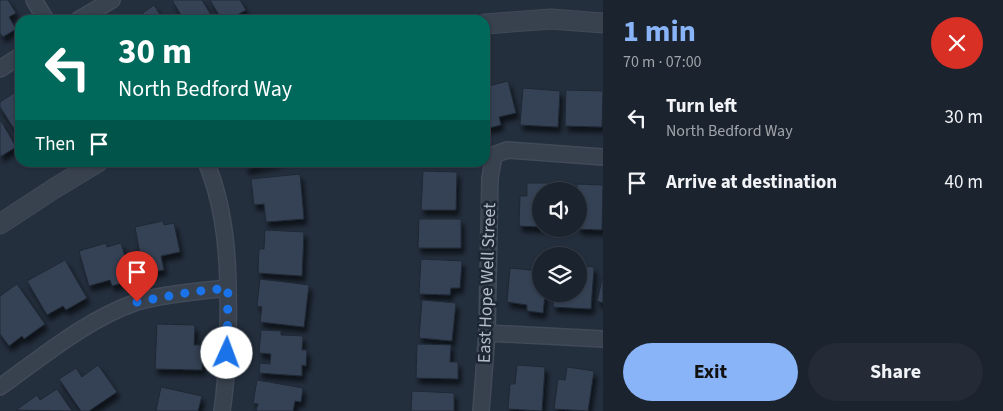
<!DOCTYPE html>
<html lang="en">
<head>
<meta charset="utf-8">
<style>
  body { margin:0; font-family:"Source Sans 3",sans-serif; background:#242b36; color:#f1f3f6; height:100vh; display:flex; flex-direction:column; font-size:19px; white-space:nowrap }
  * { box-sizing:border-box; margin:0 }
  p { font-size:16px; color:#a0a4aa }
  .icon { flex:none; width:28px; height:28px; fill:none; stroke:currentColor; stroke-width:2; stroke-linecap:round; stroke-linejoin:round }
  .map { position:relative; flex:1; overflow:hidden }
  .panel { display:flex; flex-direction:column; background:#1b232e; width:400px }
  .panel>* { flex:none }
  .hud { position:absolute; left:15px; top:15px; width:475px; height:152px; border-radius:15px; box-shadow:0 1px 4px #0004,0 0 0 1px #39404a; background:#00695c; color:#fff; overflow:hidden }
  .buttons { position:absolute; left:532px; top:182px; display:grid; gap:10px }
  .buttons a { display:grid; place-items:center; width:55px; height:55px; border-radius:50%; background:#1b232e; box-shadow:0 1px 4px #0004,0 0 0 1px #39404a; font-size:25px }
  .pin { position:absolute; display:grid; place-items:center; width:42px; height:42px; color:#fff; margin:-51px -21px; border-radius:50% 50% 50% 0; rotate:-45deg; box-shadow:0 0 5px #0007 }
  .pin .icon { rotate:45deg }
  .me { position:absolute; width:55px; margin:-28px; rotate:2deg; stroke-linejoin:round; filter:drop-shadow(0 0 4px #0008) }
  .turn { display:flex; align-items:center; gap:18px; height:105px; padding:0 20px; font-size:22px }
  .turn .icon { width:65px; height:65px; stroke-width:2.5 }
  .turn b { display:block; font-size:35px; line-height:42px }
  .then { display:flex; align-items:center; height:48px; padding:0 20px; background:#0003; gap:10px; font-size:19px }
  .round { display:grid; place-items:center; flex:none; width:52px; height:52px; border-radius:26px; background:#242b36 }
  .head { display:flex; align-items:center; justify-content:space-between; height:85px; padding:0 20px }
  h1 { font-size:30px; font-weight:700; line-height:38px; color:#8ab4f8 }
  .cta { display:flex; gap:10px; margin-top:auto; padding:10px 20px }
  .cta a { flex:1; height:58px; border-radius:30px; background:#8ab4f8; color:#111; font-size:20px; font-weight:700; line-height:58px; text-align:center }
  .cta a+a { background:#242b36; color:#f1f3f6 }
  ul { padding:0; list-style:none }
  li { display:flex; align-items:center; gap:15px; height:65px; padding:0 20px }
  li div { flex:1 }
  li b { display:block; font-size:19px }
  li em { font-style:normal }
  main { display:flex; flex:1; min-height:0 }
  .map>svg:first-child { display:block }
  .building { fill:#364354; stroke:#1f2835; filter:url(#shadow) }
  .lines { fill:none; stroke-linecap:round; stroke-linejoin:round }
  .minor-casing { stroke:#414a57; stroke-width:18 }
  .tertiary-casing { stroke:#414a57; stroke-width:21 }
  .minor { stroke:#38414e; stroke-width:15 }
  .tertiary { stroke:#38414e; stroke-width:19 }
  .route { stroke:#1a73e8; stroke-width:9; stroke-dasharray:0 16.2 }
  .labels { text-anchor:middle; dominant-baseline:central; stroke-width:5; stroke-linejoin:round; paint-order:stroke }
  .street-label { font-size:18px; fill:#b4bcc9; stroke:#1d2633 }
</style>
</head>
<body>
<main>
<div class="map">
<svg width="603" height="411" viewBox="0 0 603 411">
  <defs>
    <filter id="shadow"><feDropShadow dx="3" dy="5.5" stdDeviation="2.5" flood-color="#0009"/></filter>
  </defs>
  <rect width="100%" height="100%" fill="#242f3e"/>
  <g class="building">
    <path d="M0,0h8l8,13 -7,4 7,12 -13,8 -3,-4z"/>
    <path d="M172,0h30l12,20h-30z"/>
    <path d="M210,0h30l6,10 -18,10h-6z"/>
    <path d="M154,5l8,13 7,-5 4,7h-29l-4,-5z"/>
    <path d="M508,81l8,32 -17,4 2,8 -16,4v-42z"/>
    <path d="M523,88l37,3 -2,36 -38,-2z"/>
    <path d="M20,89v49l-20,-31v-5z"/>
    <path d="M566,90l37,1 -1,36 -37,-1z"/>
    <path d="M0,119l16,28 -16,10z"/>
    <path d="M245,162h36l-35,7z"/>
    <path d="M423,171l34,1 -1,38h-35z"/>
    <path d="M300,174l4,45 -38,3 -2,-18 -10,1 -3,-26z"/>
    <path d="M527,183h27v8h-13v36l-22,-1 1,-30h7z"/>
    <path d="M577,184l26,1 -1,45 -24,-1z"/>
    <path d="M419,219h42v29h-43z"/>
    <path d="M163,221l1,4 10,-2 6,29 -19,4 3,14 -23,4 -3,-20h2l-5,-27z"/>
    <path d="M265,230l39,2 -2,44 -44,-3 1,-24h5z"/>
    <path d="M106,243l1,4 14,-4 11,37 -20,6 -2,-6 -21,6 -10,-35z"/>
    <path d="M421,259l41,2 -2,27h-9l-1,7 -31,-1z"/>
    <path d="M65,260l22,38 -21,12 -3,-4 -16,9 -20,-34z"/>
    <path d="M579,266l15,1 -3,42 -38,-2 1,-13h25z"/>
    <path d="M510,268l31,3v23h4l-2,19 -16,-2v-6l-20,-3z"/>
    <path d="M603,276v27l-6,-2z"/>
    <path d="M260,279l49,6 -5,42 -44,-5 2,-15 -5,-1z"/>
    <path d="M17,284l28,40 -21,15 -2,-3 -13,10 -9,-12v-38z"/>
    <path d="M422,300l34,3 -4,38 -33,-3z"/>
    <path d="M157,324l38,1 -1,20h9l-1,25 -47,-1z"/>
    <path d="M261,330l20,1v4l22,1 -1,14h5l-1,16 -4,-1v11l-43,-3 1,-10 10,1 1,-10 -12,-1z"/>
    <path d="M417,344l34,1 -1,17h8v17l-42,-1z"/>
    <path d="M98,365l19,27 -28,19h-8l-22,-32 17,-11 6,9z"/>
    <path d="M517,365l28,2 -3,44 -34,-2 2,-25h5z"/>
    <path d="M567,367l27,4 -6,40 -34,-2 4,-30 7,1z"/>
    <path d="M257,380l46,8 -2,14 -6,-1 -2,10h-37l2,-7 -5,-1z"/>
    <path d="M161,387l41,9 -4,15h-42z"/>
    <path d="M57,389l15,22 -56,-1 21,-15 3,5z"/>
    <path d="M412,391l42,2v18h-43z"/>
  </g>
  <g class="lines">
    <g class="minor-casing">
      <g id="minor">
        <path d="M34,0l12,20"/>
        <path d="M78,20l34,-20"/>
        <path d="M0,69l20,-13"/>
        <path d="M206,162c23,54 23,116 22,173 -1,26 -2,51 -6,76"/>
        <path d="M487,333l116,6"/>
        <path d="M0,387c42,-30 87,-68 137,-85 26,-8 63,-11 91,-14"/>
        <path d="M481,411l6,-78 3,-155 4,-23 13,-5 96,7"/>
      </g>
    </g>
    <g class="tertiary-casing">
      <g id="tertiary">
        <path d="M485,24l66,-5 52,4"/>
        <path d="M0,224l55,-36 43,-26"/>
      </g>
    </g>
    <use href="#minor" class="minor"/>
    <use href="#tertiary" class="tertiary"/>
  </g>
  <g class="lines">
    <path class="route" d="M137,302l54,-10 37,-4 -1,65"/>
  </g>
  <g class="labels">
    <g class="street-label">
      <text transform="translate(487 283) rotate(-88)">East Hope Well Street</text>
    </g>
  </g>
</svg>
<div class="buttons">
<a><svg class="icon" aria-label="sound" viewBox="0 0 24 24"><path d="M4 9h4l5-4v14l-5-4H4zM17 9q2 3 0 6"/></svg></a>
<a><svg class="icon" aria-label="layers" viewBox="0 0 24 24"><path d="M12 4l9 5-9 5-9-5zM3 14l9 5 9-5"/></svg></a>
</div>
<div class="pin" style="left:137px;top:302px;background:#d93025"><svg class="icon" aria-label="arrive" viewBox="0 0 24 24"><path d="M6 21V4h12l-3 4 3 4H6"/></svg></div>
<svg class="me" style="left:227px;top:353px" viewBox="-20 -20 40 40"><circle r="19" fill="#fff"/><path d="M0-13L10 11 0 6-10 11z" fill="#1a73e8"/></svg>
<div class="hud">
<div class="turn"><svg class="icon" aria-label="left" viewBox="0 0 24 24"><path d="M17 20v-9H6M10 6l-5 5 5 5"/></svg><div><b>30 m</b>North Bedford Way</div></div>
<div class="then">Then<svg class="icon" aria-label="arrive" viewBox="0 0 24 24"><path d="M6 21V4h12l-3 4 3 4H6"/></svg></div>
</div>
</div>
<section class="panel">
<div class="head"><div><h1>1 min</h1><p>70 m · 07:00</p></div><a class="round" style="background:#d93025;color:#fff"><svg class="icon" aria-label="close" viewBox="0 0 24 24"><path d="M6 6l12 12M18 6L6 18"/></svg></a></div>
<ul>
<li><svg class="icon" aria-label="left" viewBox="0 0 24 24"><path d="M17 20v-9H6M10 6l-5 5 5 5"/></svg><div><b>Turn left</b><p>North Bedford Way</p></div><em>30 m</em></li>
<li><svg class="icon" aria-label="arrive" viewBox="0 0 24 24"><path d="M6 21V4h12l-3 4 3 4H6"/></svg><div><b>Arrive at destination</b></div><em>40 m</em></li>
</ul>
<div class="cta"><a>Exit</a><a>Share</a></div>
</section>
</main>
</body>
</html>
